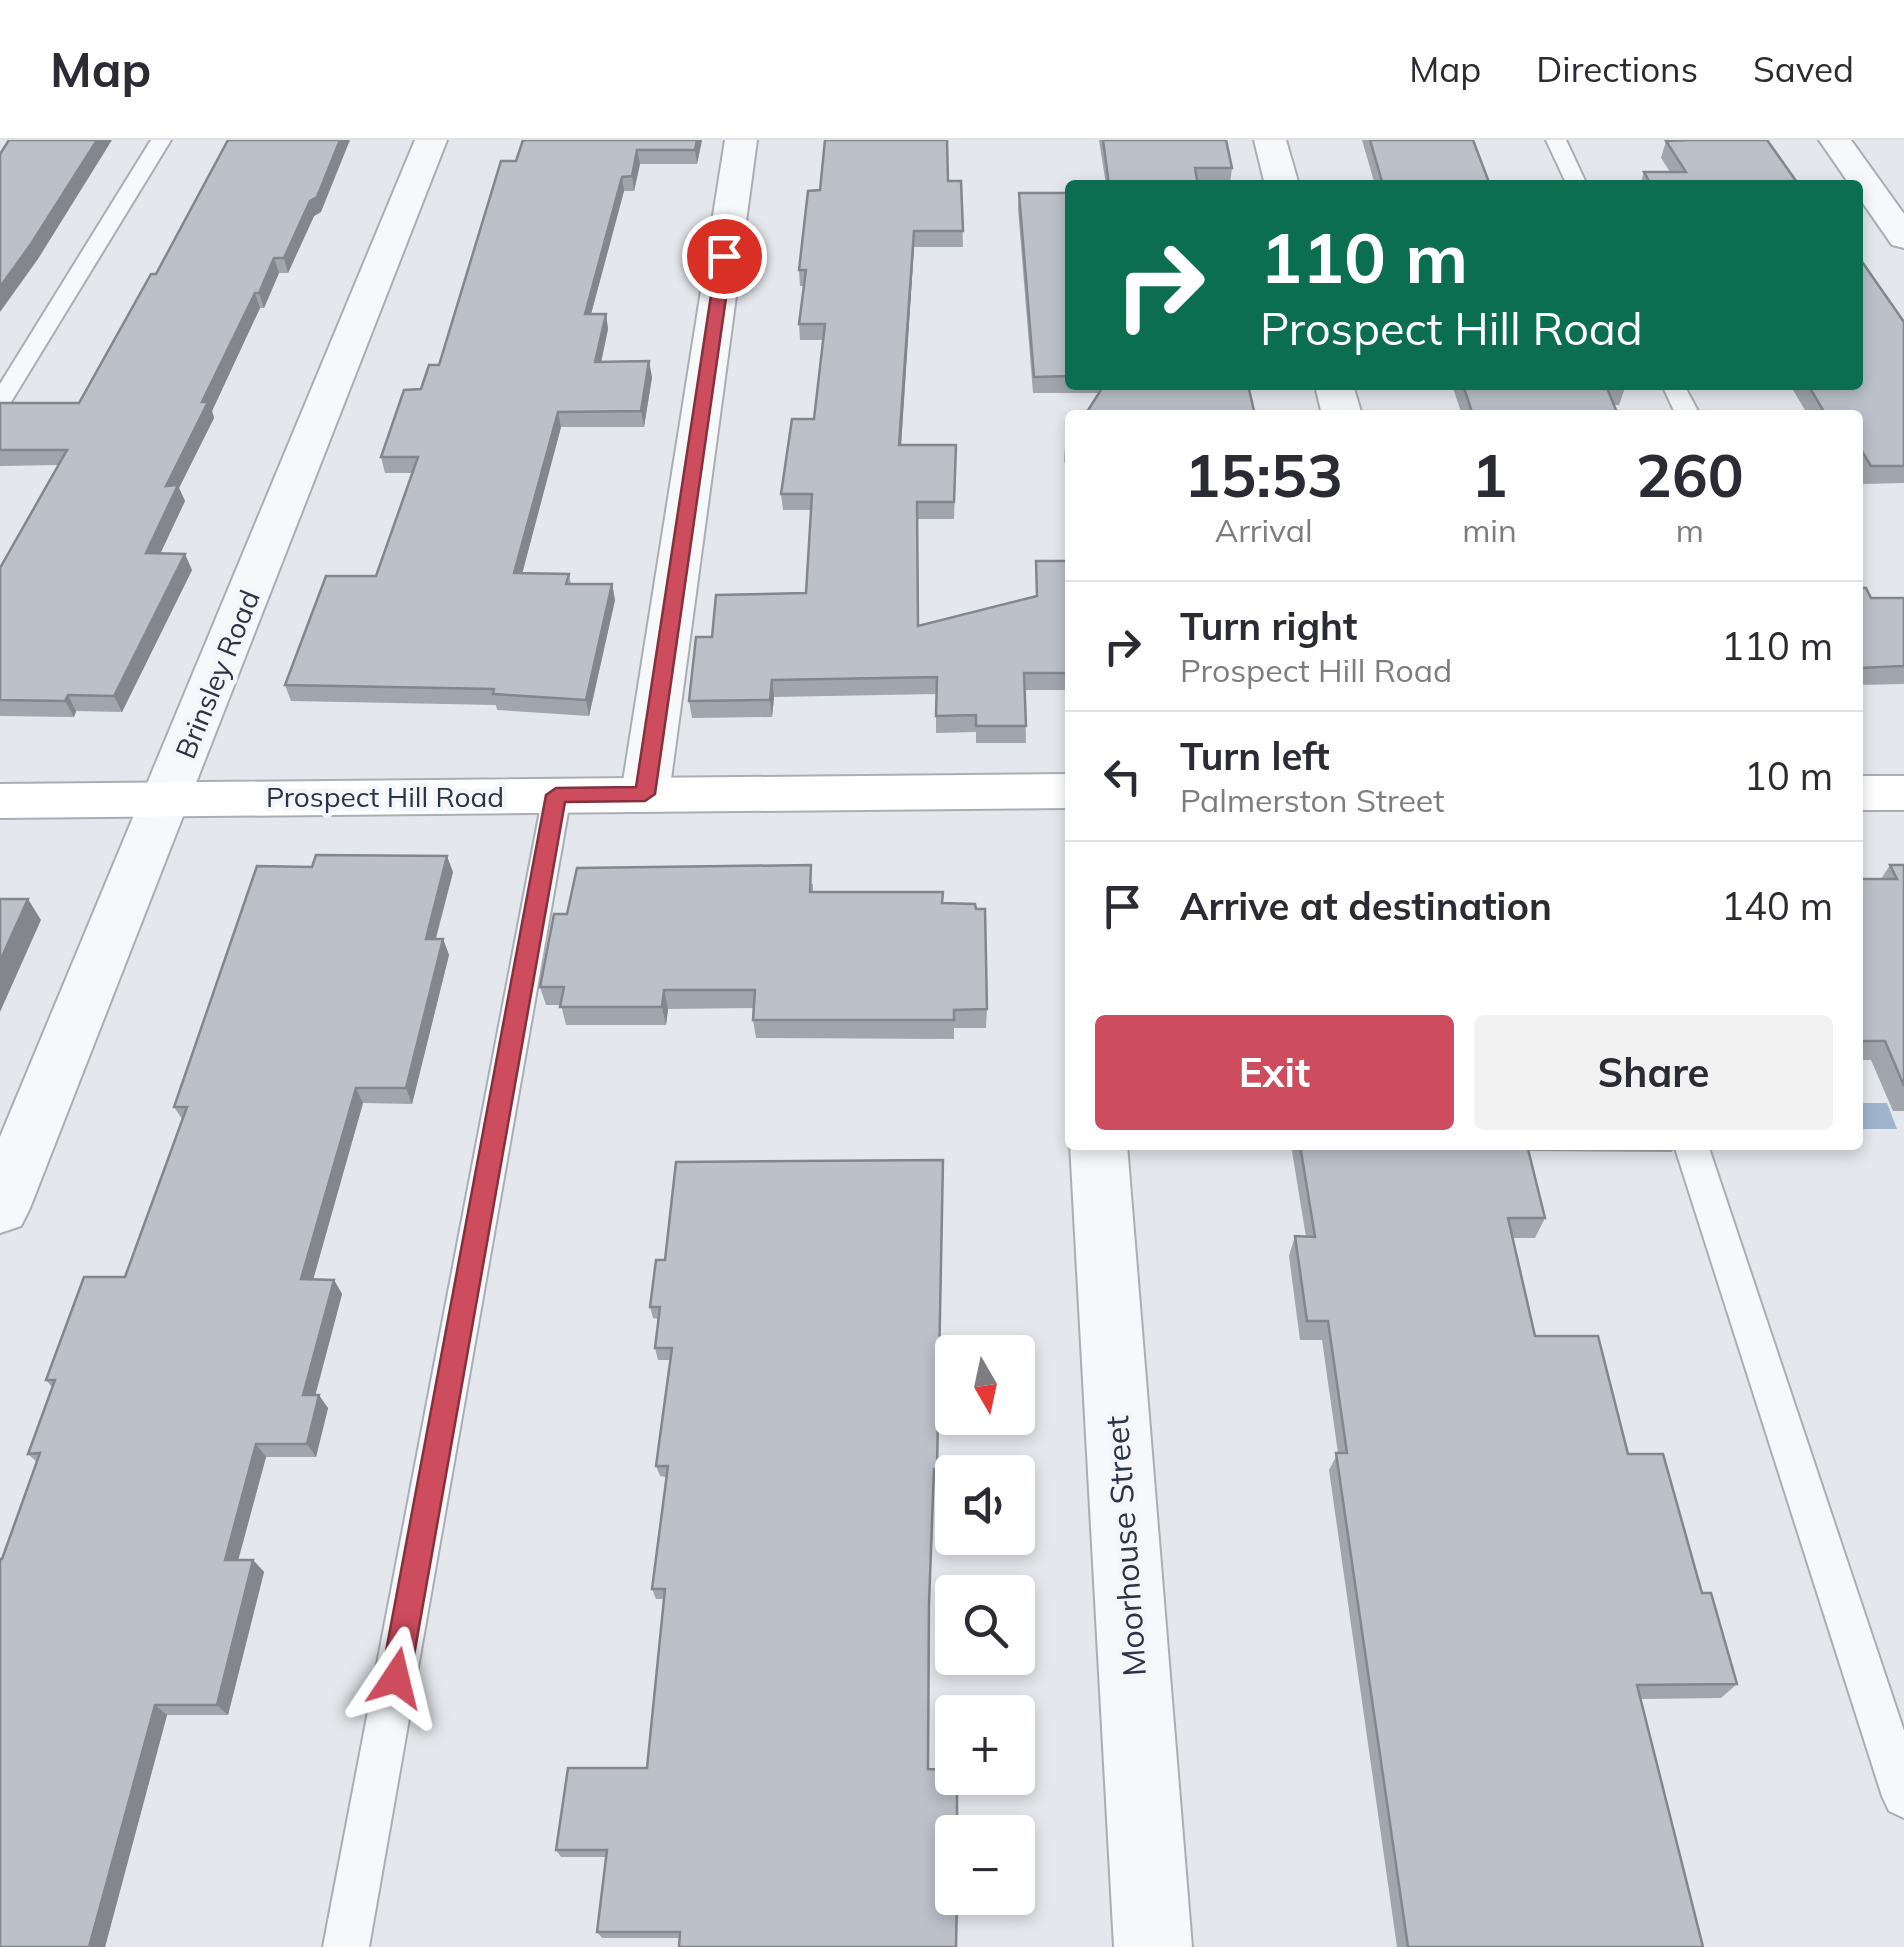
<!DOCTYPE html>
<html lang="en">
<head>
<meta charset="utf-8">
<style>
  body { margin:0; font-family:Mulish,sans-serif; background:#f2f2f3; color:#2b2b33; height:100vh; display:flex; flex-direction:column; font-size:38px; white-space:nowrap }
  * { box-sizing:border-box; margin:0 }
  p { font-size:32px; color:#7c7c81 }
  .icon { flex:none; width:55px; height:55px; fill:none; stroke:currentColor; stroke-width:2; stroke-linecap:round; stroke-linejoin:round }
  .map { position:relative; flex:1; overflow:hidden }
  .side { position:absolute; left:1065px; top:270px; width:798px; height:740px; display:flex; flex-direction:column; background:#fff; border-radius:10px; box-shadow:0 5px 15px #0003 }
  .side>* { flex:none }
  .guide { position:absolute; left:1065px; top:40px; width:798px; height:210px; border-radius:10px; box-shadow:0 5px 15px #0003; background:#0b6e4f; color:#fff; overflow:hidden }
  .needle { width:65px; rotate:171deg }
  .fabs { position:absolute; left:935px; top:1195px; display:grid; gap:20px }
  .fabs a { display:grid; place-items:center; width:100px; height:100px; border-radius:10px; background:#fff; box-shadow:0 5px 15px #0003; font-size:50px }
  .pin { position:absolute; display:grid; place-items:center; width:85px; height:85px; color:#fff; margin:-42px; border:5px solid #fff; border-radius:50%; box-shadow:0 2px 10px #0007 }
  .me { position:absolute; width:110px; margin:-55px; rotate:10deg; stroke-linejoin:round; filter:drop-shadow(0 0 8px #0008) }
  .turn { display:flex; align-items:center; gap:35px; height:210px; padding:0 30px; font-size:45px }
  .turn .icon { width:130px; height:130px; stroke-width:2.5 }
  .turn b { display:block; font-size:70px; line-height:85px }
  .eta { display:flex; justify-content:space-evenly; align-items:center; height:170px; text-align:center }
  .eta b { font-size:60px; font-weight:700; line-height:70px }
  .cta { display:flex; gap:20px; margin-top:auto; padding:20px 30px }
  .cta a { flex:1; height:115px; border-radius:10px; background:#cd4c5e; color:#fff; font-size:40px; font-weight:700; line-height:115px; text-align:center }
  .cta a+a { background:#f2f2f3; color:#2b2b33 }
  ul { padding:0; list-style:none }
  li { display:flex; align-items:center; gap:30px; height:130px; padding:0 30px; border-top:2px solid #e1e1e2 }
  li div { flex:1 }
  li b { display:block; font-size:38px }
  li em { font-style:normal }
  header { display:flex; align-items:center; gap:60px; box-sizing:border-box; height:140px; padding:0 50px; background:#fff; border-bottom:2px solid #e1e1e2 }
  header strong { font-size:48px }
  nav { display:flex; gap:55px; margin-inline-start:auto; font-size:35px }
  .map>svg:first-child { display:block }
  .water { fill:#a0b4cb }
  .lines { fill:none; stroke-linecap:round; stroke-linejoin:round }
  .lane-casing { stroke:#a9aeb6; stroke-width:4 }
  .street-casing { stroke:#a9aeb6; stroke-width:4 }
  .secondary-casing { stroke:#a9aeb6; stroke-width:4 }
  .lane { fill:#f7f8fa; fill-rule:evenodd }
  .street { fill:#f7f8fa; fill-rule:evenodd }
  .secondary { fill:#fff; fill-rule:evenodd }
  .wall { fill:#a1a5ad }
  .shaded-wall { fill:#83868d }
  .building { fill:#bbc0c9; stroke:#83868d; stroke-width:2.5 }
  .route { fill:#cd4c5e; stroke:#85313d; stroke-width:2.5 }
  .labels { text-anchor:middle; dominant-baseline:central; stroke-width:9; stroke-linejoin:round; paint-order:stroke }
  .street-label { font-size:28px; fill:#2b3444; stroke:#f4f6f9 }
  .near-street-label { font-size:32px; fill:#2b3444; stroke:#f4f6f9 }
</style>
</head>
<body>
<header>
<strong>Map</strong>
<nav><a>Map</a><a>Directions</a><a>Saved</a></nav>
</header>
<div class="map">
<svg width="1904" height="1807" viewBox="0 0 1904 1807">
  <rect width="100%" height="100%" fill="#e4e7eb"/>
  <path class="water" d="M1858,963h29l10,26h-39z"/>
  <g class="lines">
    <g class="lane-casing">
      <g id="lane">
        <path d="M151,0h20l-160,262 -11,7v-25z"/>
        <path d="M1546,0h20l21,45h-20z"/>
        <path d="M1662,245h22l16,30h-24z"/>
        <path d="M557,645l10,3 4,7 -202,1152h-46l220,-1152 4,-7z"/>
        <path d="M1674,1005h34l196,586v87l-15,-7 -7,-15z"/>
      </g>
    </g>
    <g class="street-casing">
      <g id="street">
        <path d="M415,0h32l-417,1068 -9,18 -21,7v-96z"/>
        <path d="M725,0h32l-88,654 -7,12 -17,5 -17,-5 -7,-12z"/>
        <path d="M1254,0h32l13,45h-34z"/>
        <path d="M1819,0h32l53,74v34l-12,-3 -34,-49v-11h-8z"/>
        <path d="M1315,245h38l9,30h-40z"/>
        <path d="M1070,1003l57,2 65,802h-78z"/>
      </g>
    </g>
    <g class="secondary-casing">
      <g id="secondary">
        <path d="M1070,634v34l-1070,10v-34z"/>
        <rect x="1858" y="636" width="46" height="34"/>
      </g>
    </g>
    <use href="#lane" class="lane"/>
    <use href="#street" class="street"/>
    <use href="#secondary" class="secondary"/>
  </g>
  <g class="wall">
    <path d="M523,0h179l-5,24h-57l-6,27h-10l-33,123h15l2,15 -7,33 51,15 -8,50h-83l-39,147h47l2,10h41l3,16 -26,116 -92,-6 -1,-5 -205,-4 -6,-16 91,-109 36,-103h-27l-4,-16 40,-68 18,-24z"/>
    <path d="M1099,0h127l6,28 -2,16 -124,1z"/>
    <path d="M1362,0h111l17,45h-115z"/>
    <path d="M1673,0h94l32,45h-159l4,-13h26l-9,-14 5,-17h8z"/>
    <path d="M948,41h13l2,66h-49l-13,198 55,17 -2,57h-36v107l118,-30v-35h34v129h-45l1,53h-50v-11l-40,1v-39l-162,3 -2,20 -80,1 -3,-17 23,-64 94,-44 5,-83h-28l-2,-16 33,-75 9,-79h-23l-1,-16 5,-38h-4l-1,-16z"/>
    <path d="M1019,53h51v192h178l-149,8h-66l-15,-184z"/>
    <path d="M321,72l-7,4 -26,57h-9l-15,35h-4l-48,103 2,7 -35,70 6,13 -25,53 32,16 -70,142 -46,-1 -2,6 -74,-1v-148l58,-103 -58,1v-63h79l77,-129z"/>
    <path d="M1904,182v161l-42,1 -4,-8v-61h-50l-18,-30h68z"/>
    <path d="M1452,245h172l1,3 -6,17h-5l4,10h-156z"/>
    <path d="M1070,298v24h-6l1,-16z"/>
    <path d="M1858,448l13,10h33v86l-46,1z"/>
    <path d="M1890,725h14v246h-11l-22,-51h-13v-181h23z"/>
    <path d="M453,732l-17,67h7l6,16 -37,149 -49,-1 -50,177h21l8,14 -27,101 13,13 -12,49h-50l-28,103h15l11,12 -36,143h-61l-62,232 -103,-388 35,-97 -9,-8 24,-67 -6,-7 79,-103 57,-158 -8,-12z"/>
    <path d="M813,744v8l130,11 44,106 -1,19h-32v11l-198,-1 -3,-18 1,-12 -86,1 -2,16h-100l-5,-20h-15l-6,-18 27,-73z"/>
    <path d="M1291,1005h385l-4,7 -144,-1 17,67 -10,20h-23l23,98 93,118 74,139 35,91 -16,14 -81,1 63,248h-306l-68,-477 9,-17 -16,-113h-22l-11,-84 6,-20 11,1z"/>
    <path d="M943,1020l-6,319h-3l-254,459h-78l-5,-6 9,-75h-45l-5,-7 91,-82 17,-169h-8l-4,-10 14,-112 -6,-1 -4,-10 15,-106h-13l-3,-12 4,-29 -6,-1 -3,-11 15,-47z"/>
  </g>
  <g class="shaded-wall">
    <path d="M97,0h15l-74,119 -38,53v-25z"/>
    <path d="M340,0h10l-29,72 -7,4 -26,57 -4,-15z"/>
    <path d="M697,0h5l-5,24 -2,-14z"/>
    <path d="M637,10l3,14 -6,27 -2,-15z"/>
    <path d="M622,37l2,14 -37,138 -2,-15z"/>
    <path d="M914,91v16l-14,214 -1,-16z"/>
    <path d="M274,118l5,15 -15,35 -5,-15z"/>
    <path d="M255,153l5,15 -48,103 2,7 -35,70 6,13 -32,68 -7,-16 20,-67 36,-84z"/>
    <path d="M606,174l2,15 -10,48 -3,-15z"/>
    <path d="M649,221l3,16 -8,50 -3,-16z"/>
    <path d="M558,272l3,15 -43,162 -4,-16z"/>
    <path d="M185,414l7,16 -70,142 -8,-16z"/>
    <path d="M612,444l3,16 -26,116 -3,-16z"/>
    <path d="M772,540l2,17 -2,20 -2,-17z"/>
    <path d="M68,555l8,16 -2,6 -9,-16z"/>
    <path d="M447,716l6,16 -22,83 -5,-16z"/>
    <path d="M28,759l13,21 -41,92v-51z"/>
    <path d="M443,799l6,16 -37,149 -6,-16z"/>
    <path d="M664,850l4,19 -2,16 -4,-18z"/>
    <path d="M356,948l7,15 -54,191 -8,-15z"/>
    <path d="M334,1140l8,14 -30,114 -9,-13z"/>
    <path d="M319,1255l9,13 -12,49 -9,-13z"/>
    <path d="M256,1304l10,13 -31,115 -10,-12z"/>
    <path d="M253,1420l11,12 -36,143 -11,-10z"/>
    <path d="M155,1565l12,10 -62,232h-16z"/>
  </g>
  <g class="building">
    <path d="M9,0h88l-66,104 -31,43v-133z"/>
    <path d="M228,0h112l-23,57 -7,4 -26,57h-10l-15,35h-4l-53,109h6l-42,84 12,-1 -32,68 39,1 -71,142 -46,-1 -3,6 -65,-1v-132l67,-118h-67v-47h79l72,-129h5z"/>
    <path d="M523,0h174l-2,10h-58l-5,26 -10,1 -37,137h21l-11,48 54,-1 -8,50 -83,1 -44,161 55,1 -3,10h46l-26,116 -93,-6 1,-5 -209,-4 41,-109h50l42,-119h-37l23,-67 17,-1 8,-24h10l62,-204h15z"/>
    <path d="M825,0h122l1,41h13l2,50h-49l-15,214h57l-2,57h-37l1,124 119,-30 -1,-35h34v112h-46l2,53h-50v-11l-40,1 1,-39 -165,3 -2,20 -81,1 7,-64h16l4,-42 90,-2 6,-99h-31l11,-75h22l11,-95h-26l7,-54h-7l9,-79 12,-1z"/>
    <path d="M1103,0h123l6,28h-37l3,17h-89z"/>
    <path d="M1370,0h103l17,45h-107z"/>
    <path d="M1689,0h78l32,45h-148l-7,-13h42l-20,-31z"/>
    <path d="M1019,53h51v183l-36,1z"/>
    <path d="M1858,116l46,66v144h-33l-11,-18h-2v-33h-32l-18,-30h50z"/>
    <path d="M1104,245h144l7,30h-170z"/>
    <path d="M1463,245h161l1,3h-18l11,27h-145z"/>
    <path d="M1858,448h8l5,10h33v68l-46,2z"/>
    <path d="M316,715l131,1 -21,83h17l-37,149h-50l-55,191 33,1 -31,115h16l-12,49h-51l-31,116h28l-36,145h-62l-66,242h-89v-388h2l38,-106 -12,1 27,-74h-9l38,-103h41l62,-170h-13l83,-241 55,1z"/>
    <path d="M811,725l-1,27h133l-1,11 33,1 1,5h9l2,100 -33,1v10h-201l2,-30h-91l-2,17h-102l4,-20h-24l14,-73h13l10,-46z"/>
    <path d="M1890,725h14v221l-19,-45h-27v-162h39z"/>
    <path d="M0,759h28l-28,62z"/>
    <path d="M1300,1005h227l18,73h-37l27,118h63l30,118h35l39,139h9l26,91 -100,1 66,262h-295l-72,-494h11l-19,-132h-21l-12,-85 20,1z"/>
    <path d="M943,1020l-6,309h-3l-5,135 -1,165 24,1v8h5v54h-5v66h5l-1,49h-277l1,-15h-83l10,-82h-51l12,-82h79l18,-179h-13l16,-123h-12l16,-118h-17l5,-41h-10l6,-47h9l11,-98z"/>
  </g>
  <path class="route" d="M724,111l8,5 -77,538 -10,7 -80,1 -155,876 -4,10 -10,5 -11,-5 -4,-10 165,-883 10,-7 80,-1 81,-531z"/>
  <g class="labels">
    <g class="street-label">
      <text transform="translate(217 534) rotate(-68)">Brinsley Road</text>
      <text x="385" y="656">Prospect Hill Road</text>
    </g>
    <g class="near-street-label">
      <text transform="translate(1125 1406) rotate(-94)">Moorhouse Street</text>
    </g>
  </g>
</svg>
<div class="fabs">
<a><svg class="needle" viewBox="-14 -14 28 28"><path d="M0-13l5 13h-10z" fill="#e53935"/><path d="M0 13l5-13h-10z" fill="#7c7c81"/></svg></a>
<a><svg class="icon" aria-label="sound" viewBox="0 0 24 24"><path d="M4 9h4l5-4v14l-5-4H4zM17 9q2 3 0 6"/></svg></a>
<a><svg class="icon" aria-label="search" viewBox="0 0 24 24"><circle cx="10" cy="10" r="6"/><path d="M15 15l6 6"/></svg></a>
<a>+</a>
<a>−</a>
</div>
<div class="pin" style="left:724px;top:116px;background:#d93025"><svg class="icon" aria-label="arrive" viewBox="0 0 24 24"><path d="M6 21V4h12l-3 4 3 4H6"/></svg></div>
<svg class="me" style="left:396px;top:1538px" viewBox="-20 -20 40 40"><path d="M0-17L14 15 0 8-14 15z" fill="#cd4c5e" stroke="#fff" stroke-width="4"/></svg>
<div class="guide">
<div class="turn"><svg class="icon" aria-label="right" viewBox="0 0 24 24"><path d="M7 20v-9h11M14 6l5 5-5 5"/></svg><div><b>110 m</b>Prospect Hill Road</div></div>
</div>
<section class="side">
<div class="eta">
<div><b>15:53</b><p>Arrival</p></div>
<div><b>1</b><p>min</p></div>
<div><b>260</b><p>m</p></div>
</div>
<ul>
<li><svg class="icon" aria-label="right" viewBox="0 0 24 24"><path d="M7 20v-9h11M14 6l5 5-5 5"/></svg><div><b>Turn right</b><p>Prospect Hill Road</p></div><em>110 m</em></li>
<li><svg class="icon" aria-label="left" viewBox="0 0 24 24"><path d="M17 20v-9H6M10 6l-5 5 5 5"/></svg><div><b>Turn left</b><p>Palmerston Street</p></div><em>10 m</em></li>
<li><svg class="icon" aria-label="arrive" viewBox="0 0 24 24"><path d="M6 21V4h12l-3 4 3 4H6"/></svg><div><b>Arrive at destination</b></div><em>140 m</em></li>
</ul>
<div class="cta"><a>Exit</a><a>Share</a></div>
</section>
</div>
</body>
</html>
